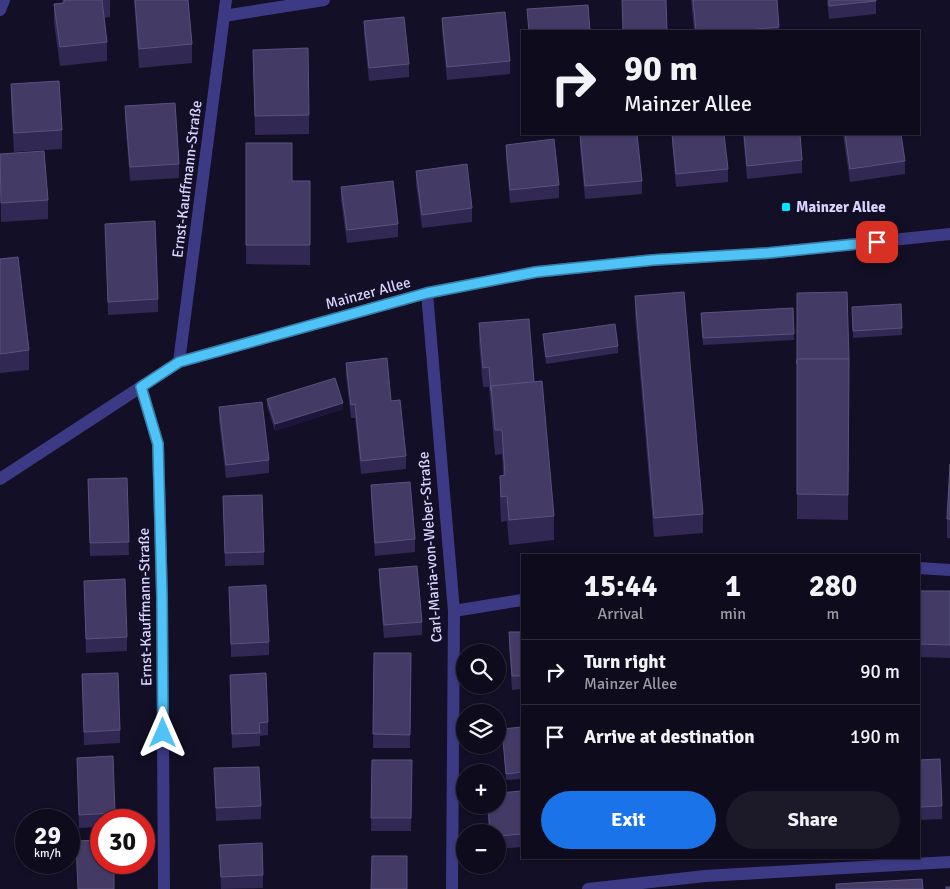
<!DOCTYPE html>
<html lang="en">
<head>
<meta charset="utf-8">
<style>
  body { margin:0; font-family:Signika,sans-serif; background:#1c1929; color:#f1f3f6; height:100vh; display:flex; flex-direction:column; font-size:19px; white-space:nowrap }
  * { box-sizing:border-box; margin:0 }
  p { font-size:16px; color:#9b9ba3 }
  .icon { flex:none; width:28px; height:28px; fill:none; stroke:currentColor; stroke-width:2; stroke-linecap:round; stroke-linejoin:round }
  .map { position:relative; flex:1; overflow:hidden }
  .drawer { position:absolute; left:521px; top:554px; width:399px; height:305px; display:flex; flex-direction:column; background:#0e0b1c; border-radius:0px; box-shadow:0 1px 4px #0004,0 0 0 1px #2e2b3b }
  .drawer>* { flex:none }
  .guide { position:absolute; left:521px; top:30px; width:399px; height:105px; border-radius:0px; box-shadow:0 1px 4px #0004,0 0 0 1px #2e2b3b; background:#0e0b1c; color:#f1f3f6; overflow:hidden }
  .buttons { position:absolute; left:456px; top:644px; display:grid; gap:10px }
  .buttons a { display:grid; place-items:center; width:50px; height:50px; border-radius:50%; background:#0e0b1c; box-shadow:0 1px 4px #0004,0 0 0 1px #2e2b3b; font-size:25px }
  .speed { position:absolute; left:15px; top:809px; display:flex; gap:10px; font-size:25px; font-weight:700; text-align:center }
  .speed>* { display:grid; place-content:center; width:65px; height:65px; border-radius:50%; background:#0e0b1c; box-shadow:0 1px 4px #0004,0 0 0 1px #2e2b3b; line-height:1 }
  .speed small { font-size:12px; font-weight:400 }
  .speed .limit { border:8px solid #d22; background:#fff; color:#111 }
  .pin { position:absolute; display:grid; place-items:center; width:42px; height:42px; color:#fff; margin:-21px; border-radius:10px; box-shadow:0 2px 8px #0006 }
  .me { position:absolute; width:55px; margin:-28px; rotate:0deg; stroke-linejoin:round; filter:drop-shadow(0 0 4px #0008) }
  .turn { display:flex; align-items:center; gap:18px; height:105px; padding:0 20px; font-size:22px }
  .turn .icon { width:65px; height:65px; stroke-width:2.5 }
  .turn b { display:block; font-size:35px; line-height:42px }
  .eta { display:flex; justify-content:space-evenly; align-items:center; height:85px; text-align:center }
  .eta b { font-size:30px; font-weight:700; line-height:35px }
  .button { display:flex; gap:10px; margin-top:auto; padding:10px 20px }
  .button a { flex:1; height:58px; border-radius:30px; background:#1a73e8; color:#fff; font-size:20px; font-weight:700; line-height:58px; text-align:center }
  .button a+a { background:#1c1929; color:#f1f3f6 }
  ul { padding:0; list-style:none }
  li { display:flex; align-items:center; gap:15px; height:65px; padding:0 20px; border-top:1px solid #2e2b3b }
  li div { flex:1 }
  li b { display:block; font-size:19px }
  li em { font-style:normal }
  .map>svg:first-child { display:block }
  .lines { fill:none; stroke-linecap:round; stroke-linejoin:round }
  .minor { stroke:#3d3a85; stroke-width:12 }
  .wall { fill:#312854 }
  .shaded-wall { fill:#1d163a }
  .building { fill:#433a66; stroke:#5a527e }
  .route-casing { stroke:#337fa1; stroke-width:12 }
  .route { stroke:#4fc3f7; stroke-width:9 }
  .poi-dot { fill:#00e5ff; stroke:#130f26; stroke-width:2 }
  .labels { text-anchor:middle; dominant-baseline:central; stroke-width:5; stroke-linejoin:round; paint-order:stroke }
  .street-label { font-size:15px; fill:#d9d4ff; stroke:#130f26 }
  .poi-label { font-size:15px; font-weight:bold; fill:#d9d4ff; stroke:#130f26; text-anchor:start }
</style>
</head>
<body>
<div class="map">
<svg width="950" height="889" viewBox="0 0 950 889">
  <rect width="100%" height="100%" fill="#130f26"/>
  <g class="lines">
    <g class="minor">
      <path d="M0,10l4,-10"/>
      <path d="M224,16l100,-16"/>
      <path d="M427,293l27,318 -2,278"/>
      <path d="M179,362l47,-362"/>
      <path d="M141,387l17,57 4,153 2,292"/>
      <path d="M0,479l179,-117 248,-69 109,-21 117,-12 116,-7 181,-19"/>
      <path d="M919,568l31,2"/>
      <path d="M454,611l68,-11"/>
      <path d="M588,889l117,-13 245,-14"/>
    </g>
  </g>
  <g class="wall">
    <path d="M62,0h48v17l-6,1 3,24v19l-47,5 -6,-43v-19l9,-1z"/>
    <path d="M134,0h54l4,44v19l-53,5z"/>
    <path d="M691,0h86l2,31h-85z"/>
    <path d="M827,0h49v14l-47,5z"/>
    <path d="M442,18l68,43v13l-63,6 -5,-49z"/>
    <path d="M364,21l45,43v13l-40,4 -5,-47z"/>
    <path d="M253,50l56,65v19l-54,1z"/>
    <path d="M11,84l51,46v19l-48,3 -3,-49z"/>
    <path d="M125,106l54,58v14l-49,3 -5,-62z"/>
    <path d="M580,134l62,47v13l-57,5 -5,-52z"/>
    <path d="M672,134h52l4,35v13l-52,5 -4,-44z"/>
    <path d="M743,134h57l2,26v13l-55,6z"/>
    <path d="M843,134h58l4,27v13l-55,8z"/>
    <path d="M246,143l46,38h18v84l-64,-1z"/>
    <path d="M506,145l53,40v13l-49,5 -4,-45z"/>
    <path d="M0,154l48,46v19l-47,3z"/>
    <path d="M416,171l56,37v14l-50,6 -6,-44z"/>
    <path d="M341,187l57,37v13l-51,6 -6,-42z"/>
    <path d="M105,224l53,75v13l-50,3z"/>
    <path d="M0,259l29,91v20l-29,3z"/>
    <path d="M797,293l52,71 -1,156 -51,-1z"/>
    <path d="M635,296l68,218v19l-49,4 -19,-222z"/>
    <path d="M852,313l50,15v7l-49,3z"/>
    <path d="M701,320l93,14v6l-91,5z"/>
    <path d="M479,323l55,59 20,134v24l-45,5 -2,-24 -6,1 -1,-22v-24l3,-1 -1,-21 -7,1 -6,-68h-6l-4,-45z"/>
    <path d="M543,334l75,12v7l-72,11 -3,-23z"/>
    <path d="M346,363l45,38 15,55v13l-45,5 -6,-56h-4l-5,-42z"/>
    <path d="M267,399l76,10 -68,22 -8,-25z"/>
    <path d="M219,407l50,53v13l-43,5 -7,-57z"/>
    <path d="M950,464v74h-3v-19z"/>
    <path d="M127,478l2,77 -39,1 -2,-77z"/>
    <path d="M371,485l44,54v13l-40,4 -4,-57z"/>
    <path d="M223,496l41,56v13l-39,1z"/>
    <path d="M379,569l43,53v13l-38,3 -5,-56z"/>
    <path d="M84,581l43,56v14l-41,2z"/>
    <path d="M229,587l40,55v13l-38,2z"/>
    <path d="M919,591h31v67l-31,-1z"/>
    <path d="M509,632h13v57l-10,1 -3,-45z"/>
    <path d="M374,653h37l-1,95h-37z"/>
    <path d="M82,674l38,56v13l-36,2z"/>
    <path d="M230,675l38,47v13l-8,1v10l-28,2z"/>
    <path d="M522,727v52l-16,1 -4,-51z"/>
    <path d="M113,756l2,64h-14v7l-22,1 -2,-70z"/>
    <path d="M372,760h40l-1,71h-40z"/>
    <path d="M919,760l23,46v13l-23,1z"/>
    <path d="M214,768l47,38v13l-45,2z"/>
    <path d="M522,791v56l-24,2v-17h-9l-2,-27h11z"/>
    <path d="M219,845l44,30v13l-42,1z"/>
  </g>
  <path class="shaded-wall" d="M343,403v6l-68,22v-7z"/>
  <g class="building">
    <path d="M64,0h38l5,42 -47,5 -6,-43 10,-1z"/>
    <path d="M135,0h53l4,44 -53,5z"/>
    <path d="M622,0h44l1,31h-44z"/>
    <path d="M693,0h84l2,27 -42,4h-41z"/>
    <path d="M829,0h47v1l-47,5z"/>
    <path d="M588,5l2,26h-61l-2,-22z"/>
    <path d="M505,12l5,49 -63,6 -5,-49z"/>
    <path d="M404,17l5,47 -40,4 -5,-47z"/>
    <path d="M308,48l1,67 -54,1 -2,-66z"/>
    <path d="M59,81l3,49 -48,3 -3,-49z"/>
    <path d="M175,103l4,61 -49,3 -5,-61z"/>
    <path d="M580,134h57l5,47 -57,5z"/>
    <path d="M672,134h52l4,35 -52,5z"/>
    <path d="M744,134h56l2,26 -55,6z"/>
    <path d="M845,134h56l4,27 -55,8z"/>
    <path d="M554,139l5,46 -49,5 -4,-45z"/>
    <path d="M246,143h46v38h18v64h-64z"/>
    <path d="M44,151l4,49 -47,3 -1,-49z"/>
    <path d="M467,164l5,44 -50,7 -6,-44z"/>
    <path d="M393,181l5,43 -51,6 -6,-43z"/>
    <path d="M155,221l3,78 -50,3 -3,-78z"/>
    <path d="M18,257l11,93 -29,4v-95z"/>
    <path d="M684,292l19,222 -49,4 -19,-222z"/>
    <path d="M847,292l2,67h-52v5v-71z"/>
    <path d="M901,304l1,24 -49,3 -1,-24z"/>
    <path d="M793,308l1,26 -91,4 -2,-25z"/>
    <path d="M529,319l5,63 -43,4v5l-2,-24 -6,1 -4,-45z"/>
    <path d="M615,324l3,22 -72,11 -3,-23z"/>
    <path d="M387,358l4,43 9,-1 6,56 -45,5 -6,-57 -4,1 -5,-42z"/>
    <path d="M797,359h52l-1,136 -51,-1z"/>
    <path d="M335,378l8,25 -68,21 -8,-25z"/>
    <path d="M542,381l12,135 -45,4 -2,-24 -6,1 -1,-21 5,-1 -3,-45h-7l-4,-44z"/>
    <path d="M262,402l7,58 -43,5 -7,-58z"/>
    <path d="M950,464v55h-3z"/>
    <path d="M127,478l2,64 -39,1 -2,-64z"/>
    <path d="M410,482l5,57 -40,4 -4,-58z"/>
    <path d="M262,495l2,57 -39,1 -2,-57z"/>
    <path d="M417,566l5,56 -38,3 -5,-56z"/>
    <path d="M125,579l2,58 -41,2 -2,-58z"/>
    <path d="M266,585l3,57 -38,2 -2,-57z"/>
    <path d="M919,591h31v54l-31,-1z"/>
    <path d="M509,632h13v44h-10z"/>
    <path d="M374,653h37l-1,82 -37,-1z"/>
    <path d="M118,673l2,57 -36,2 -2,-58z"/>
    <path d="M266,673l2,49 -9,1 1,10 -28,1 -2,-59z"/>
    <path d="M522,727v45l-16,2 -4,-45z"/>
    <path d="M113,756l2,57 -36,2 -2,-57z"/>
    <path d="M940,759l2,47 -23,1v-47z"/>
    <path d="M372,760h40l-1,58h-40z"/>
    <path d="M259,767l2,39 -45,2 -2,-40z"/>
    <path d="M522,791v43l-24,2v-4h-8l-2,-27h10v-12z"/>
    <path d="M101,840v22h13v27h-36l-2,-48z"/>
    <path d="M262,843l1,32 -42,2 -2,-32z"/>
    <path d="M372,856h35v33h-36z"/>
    <path d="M922,879l1,10h-87v-5z"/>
    <rect x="946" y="887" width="4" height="2"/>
  </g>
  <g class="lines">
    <g class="route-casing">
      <path id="route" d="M163,733l-1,-136 -4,-153 -17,-57 38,-25 248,-69 109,-21 117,-12 115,-7 109,-11"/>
    </g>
    <use href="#route" class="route"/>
  </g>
  <rect class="poi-dot" x="781" y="202" width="10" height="10" rx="2.5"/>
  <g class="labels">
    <g class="street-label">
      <text transform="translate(187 179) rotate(-83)">Ernst-Kauffmann-Straße</text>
      <text transform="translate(368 293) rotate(-15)">Mainzer Allee</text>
      <text transform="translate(430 547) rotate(-94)">Carl-Maria-von-Weber-Straße</text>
      <text transform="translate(145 607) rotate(-91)">Ernst-Kauffmann-Straße</text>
    </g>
    <g class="poi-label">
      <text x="796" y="207">Mainzer Allee</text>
    </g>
  </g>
</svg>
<div class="buttons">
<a><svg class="icon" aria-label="search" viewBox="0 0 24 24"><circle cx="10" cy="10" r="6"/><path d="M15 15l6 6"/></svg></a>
<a><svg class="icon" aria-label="layers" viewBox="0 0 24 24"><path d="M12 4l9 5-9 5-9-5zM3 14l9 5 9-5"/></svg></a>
<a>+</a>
<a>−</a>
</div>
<div class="speed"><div>29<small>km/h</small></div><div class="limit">30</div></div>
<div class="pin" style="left:877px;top:242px;background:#d93025"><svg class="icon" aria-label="arrive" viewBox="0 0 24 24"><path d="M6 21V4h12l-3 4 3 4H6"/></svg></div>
<svg class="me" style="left:163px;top:733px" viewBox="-20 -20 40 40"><path d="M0-17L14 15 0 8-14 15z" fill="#4fc3f7" stroke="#fff" stroke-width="4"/></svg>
<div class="guide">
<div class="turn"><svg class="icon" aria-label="right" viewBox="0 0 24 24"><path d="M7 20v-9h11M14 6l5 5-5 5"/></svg><div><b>90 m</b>Mainzer Allee</div></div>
</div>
<section class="drawer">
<div class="eta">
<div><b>15:44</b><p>Arrival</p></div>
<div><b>1</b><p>min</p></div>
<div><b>280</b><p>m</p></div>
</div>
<ul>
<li><svg class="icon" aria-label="right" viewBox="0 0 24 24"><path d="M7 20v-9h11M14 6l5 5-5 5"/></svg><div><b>Turn right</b><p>Mainzer Allee</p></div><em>90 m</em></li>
<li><svg class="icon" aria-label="arrive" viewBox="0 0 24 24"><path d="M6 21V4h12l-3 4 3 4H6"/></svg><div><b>Arrive at destination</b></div><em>190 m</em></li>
</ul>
<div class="button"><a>Exit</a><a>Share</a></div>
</section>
</div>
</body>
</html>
